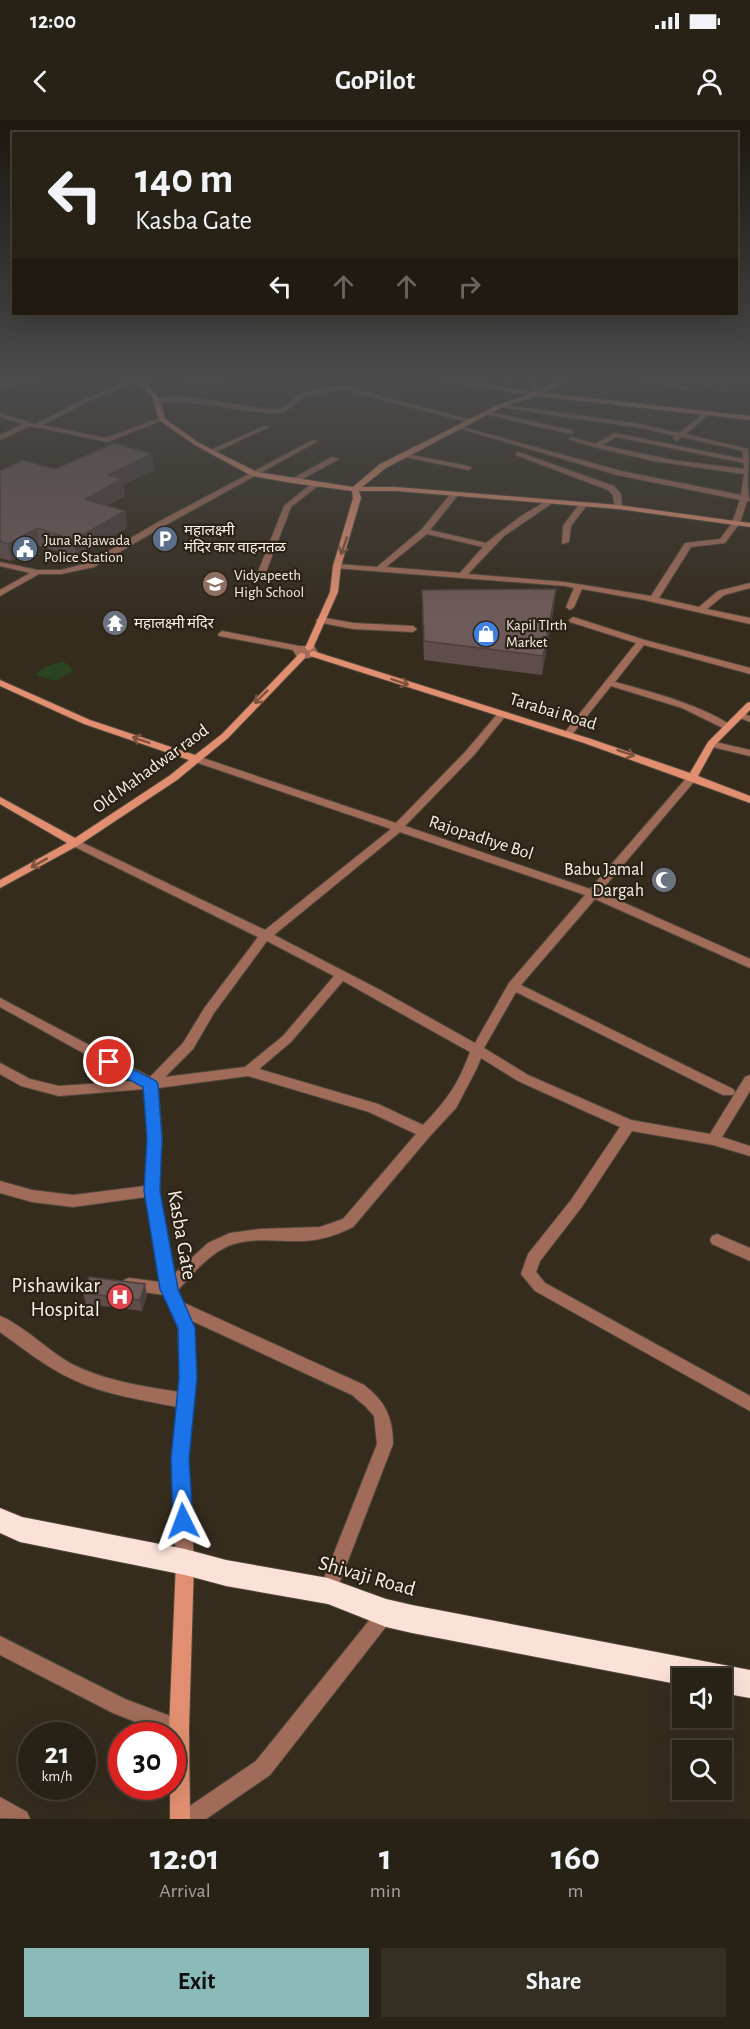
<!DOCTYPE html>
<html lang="en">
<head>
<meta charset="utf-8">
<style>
  body { margin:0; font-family:"Alegreya Sans","Noto Sans Devanagari",sans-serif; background:#342e23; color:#f1f3f6; height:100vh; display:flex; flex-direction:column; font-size:22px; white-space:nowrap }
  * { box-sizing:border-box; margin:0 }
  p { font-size:20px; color:#a5a3a1 }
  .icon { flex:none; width:33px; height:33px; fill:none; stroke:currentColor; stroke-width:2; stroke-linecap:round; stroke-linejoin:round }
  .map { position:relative; height:1699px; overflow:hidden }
  .drawer { display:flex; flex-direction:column; background:#282116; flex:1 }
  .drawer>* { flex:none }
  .hud { position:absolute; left:12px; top:12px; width:726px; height:183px; border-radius:0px; box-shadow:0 6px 24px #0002,0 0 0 2px #443e35; background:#282116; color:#f1f3f6; overflow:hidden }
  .tools { position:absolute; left:672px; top:1548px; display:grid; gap:12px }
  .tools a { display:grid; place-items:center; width:60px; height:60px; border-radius:0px; background:#282116; box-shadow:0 6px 24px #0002,0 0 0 2px #443e35; font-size:30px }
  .speed { position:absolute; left:18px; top:1602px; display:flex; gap:12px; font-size:30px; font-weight:700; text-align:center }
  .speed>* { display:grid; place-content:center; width:78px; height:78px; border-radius:50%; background:#282116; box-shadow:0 6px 24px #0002,0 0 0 2px #443e35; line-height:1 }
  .speed small { font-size:15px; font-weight:400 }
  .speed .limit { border:9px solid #d22; background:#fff; color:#111 }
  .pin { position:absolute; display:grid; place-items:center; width:51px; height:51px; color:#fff; margin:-26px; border:3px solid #fff; border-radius:50%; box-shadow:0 2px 6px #0007 }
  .me { position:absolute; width:66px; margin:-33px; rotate:357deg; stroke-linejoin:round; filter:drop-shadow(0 0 4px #0008) }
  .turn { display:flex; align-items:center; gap:21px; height:126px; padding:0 24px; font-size:27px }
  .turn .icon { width:78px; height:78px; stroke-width:2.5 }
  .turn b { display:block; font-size:42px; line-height:51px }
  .lanes { display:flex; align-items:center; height:57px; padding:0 24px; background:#0003; justify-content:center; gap:30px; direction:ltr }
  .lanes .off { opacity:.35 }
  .eta { display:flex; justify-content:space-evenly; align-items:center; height:102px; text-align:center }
  .eta b { font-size:36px; font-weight:600; line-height:42px }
  .action { display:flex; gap:12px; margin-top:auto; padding:12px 24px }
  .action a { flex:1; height:69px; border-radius:0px; background:#8bbbb9; color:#111; font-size:24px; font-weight:600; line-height:69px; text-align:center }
  .action a+a { background:#342e23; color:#f1f3f6 }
  .status { display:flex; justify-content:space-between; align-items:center; height:42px; padding:0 30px; background:#282116; direction:ltr }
  .status svg { height:16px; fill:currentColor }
  header { display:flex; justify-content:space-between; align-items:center; height:78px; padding:0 24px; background:#282116; font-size:27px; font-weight:600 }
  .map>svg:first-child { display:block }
  .green { fill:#29441f }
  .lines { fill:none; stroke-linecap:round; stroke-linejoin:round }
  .street-casing { stroke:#50483a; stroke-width:2 }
  .secondary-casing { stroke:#50483a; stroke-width:2 }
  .highway-casing { stroke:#50483a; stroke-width:2 }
  .street { fill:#a06c59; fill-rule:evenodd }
  .secondary { fill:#e18f70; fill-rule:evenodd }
  .highway { fill:#fbe1d7; fill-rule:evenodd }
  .wall { fill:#5f4d4c }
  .shaded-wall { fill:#4d3f3e }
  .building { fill:#6e5a58; stroke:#4d3f3e; stroke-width:1.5 }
  .oneway { stroke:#7d533e }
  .route { fill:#1a73e8; stroke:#114b97; stroke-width:1.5 }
  .labels { text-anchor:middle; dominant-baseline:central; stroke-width:4.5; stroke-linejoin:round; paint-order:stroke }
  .far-poi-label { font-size:15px; fill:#f7f1e8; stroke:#2b2215; text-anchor:start }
  .street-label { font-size:18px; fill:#f7f1e8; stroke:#2b2215 }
  .poi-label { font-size:18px; fill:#f7f1e8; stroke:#2b2215; text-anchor:end }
  .near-street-label { font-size:21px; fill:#f7f1e8; stroke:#2b2215 }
  .near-poi-label { font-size:21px; fill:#f7f1e8; stroke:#2b2215; text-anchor:end }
</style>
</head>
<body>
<div class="status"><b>12:00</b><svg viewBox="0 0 49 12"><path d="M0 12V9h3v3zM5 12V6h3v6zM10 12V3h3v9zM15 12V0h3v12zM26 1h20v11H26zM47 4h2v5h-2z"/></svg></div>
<header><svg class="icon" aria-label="back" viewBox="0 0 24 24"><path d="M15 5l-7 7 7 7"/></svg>GoPilot<svg class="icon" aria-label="person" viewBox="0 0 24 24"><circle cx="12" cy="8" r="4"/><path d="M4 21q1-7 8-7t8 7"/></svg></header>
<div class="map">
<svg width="750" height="1699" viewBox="0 0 750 1699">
  <rect width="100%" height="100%" fill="#352c1e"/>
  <path class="green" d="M63,541l11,9 -18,11 -21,-6 10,-8z"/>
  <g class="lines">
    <g class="street-casing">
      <g id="street">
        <path d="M28,260h13l-41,9v-4z"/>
        <path d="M131,260h8l-48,20 -48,25 63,13 53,-20h4v2l-56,22 -77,-16 -30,14v-5l23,-11 -23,-7v-4l35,11 52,-26z"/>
        <path d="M529,260h6l5,14h-4z"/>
        <path d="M641,260h13l38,8 -3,2z"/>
        <path d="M341,265l133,36 -3,2 -130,-34 -37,8 -21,16h-17l-87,-12 -22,1 -3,-2c21,-11 94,10 123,9 10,0 15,-11 23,-15 12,-5 28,-6 41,-9z"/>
        <path d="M500,284l141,20 38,9 26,-21h4v2l-23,20 62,15c2,15 -3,39 2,52h-3l-7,22 -15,20 -34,4 -32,51 40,9 19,-16 32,-8v5l-26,7 -17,14 43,9v6l-106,-24 -62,-11 -8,18 -4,3 -4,-3 8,-19 -9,-2 -231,-18v-4h3l40,3 45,-38 30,-37 7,2 -29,36 56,13 35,-27 27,-16h3v4l-47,32 -36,38 97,8 86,14 34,-53 35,-4 12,-16 8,-23 -123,-25 -159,-47 5,-1 158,44 120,24 3,-21 -91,-13 -59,-14 -26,-8 3,-2 24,7 20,-11 128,26v-8l-61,-14 -6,4 -3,-2 2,-3 -34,-8 -143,-21v-2zM616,317l128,26v6l-72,-9 -70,-15zM427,414l56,13 -23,26 -74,-6z"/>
        <path d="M486,291l85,19 3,2 -3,2 -87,-20v-2z"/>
        <path d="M264,306l5,1 -54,25 -6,-1z"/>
        <path d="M313,320l5,1 -154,85 -70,41 -33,7h-22l-39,22v-6l30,-17 -30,-7v-4l37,8h24l27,-7 70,-41z"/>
        <path d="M518,332l96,34 7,8 1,13 -7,2 -2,-14 -5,-5 -92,-35v-2z"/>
        <path d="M402,333l66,13 4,2 -4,2 -63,-13 -4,-2z"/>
        <path d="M332,337l7,2 -44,24 -7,-2z"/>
        <path d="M312,363l7,2 -28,22 -25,65 -7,2 -1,-2 26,-66z"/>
        <path d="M580,383l7,2 -16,21 -2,16 -7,2 1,-18z"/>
        <path d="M320,497l33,6 60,3 4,3 -4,3 -60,-3 -36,-7 -1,-2z"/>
        <path d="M573,497l72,23 105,28v6l-106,-29 -29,37c40,11 80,21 116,43v4h-6l-43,-21 -71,-22 -40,50h-6v-4l71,-89 -66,-21 -1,-2z"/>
        <path d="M222,511l77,15h15l4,7c-6,6 -13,6 -21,4l-4,-7 -74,-14 -1,-2z"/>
        <path d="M502,591l5,3 -33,41 -69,71 185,63 99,-114h8l1,2 -98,115 150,67v9l-155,-69 -74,86 212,104 2,3 -2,3h-10l-207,-103 -32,56 44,27 103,45 79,14 35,-57 5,-2v16l-28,46 28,9v10l-37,-11 -81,-14 -51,77 -41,53 -4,11 9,11 205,113v15l-215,-120 -14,-17 7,-20 43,-54 49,-73 -102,-46 -37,-23 -5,12 -20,38 -26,28 -77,91c-16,8 -31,13 -49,14 -24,1 -56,-5 -78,6 -20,10 -34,28 -49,44l5,11 182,83c21,16 29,32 29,59l-59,153 -6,3 -6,-3 -3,-6 58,-147 -3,-28 -8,-9 -14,-12 -162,-75 4,8 2,50 -8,81 6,103 -3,6 -6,3 -6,-3 -3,-6 -4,-103 5,-52c-35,-7 -71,-12 -103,-27 -27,-12 -50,-31 -74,-48v-16c21,8 49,35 70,47 34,18 72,23 109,29l1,-14 -2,-50 -14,-33 -35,-5 -5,-2 -3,-4 3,-4 5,-2 31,4 -14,-85 -73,10 -41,-5 -32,-9v-12l32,9 41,5 72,-9 3,-48 -3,-49 -86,7 -38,-10 -21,-12v-11l30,16 29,7 75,-5 -134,-74v-9l150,79 33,-34 22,-36 53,-70 -187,-92 -1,-2 1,-2h8l186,89 126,-101 -199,-68v-4h8l196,66 70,-72 33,-39zM400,712l185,63 -76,88 -34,60 -93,-52 -108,-56zM267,821l67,35 -51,60 -38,31 -80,10 28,-28 21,-36zM343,861l127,71c-12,33 -23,48 -47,73l-45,-21 -119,-35 32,-27zM248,956l121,36 47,22 -73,85 -23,8 -60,2 -30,4 -22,10 -34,31 -15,-83 3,-53 -4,-50z"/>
        <path d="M740,593l10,3v6l-15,-6z"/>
        <path d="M711,621l39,9v6l-42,-10v-4z"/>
        <path d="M717,1114l33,14v13l-38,-17 -2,-4 2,-4z"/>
        <path d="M386,1484l6,3 3,6 -3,6 -122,156 -64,44h-28l3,-7 75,-51 124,-154z"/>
        <path d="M0,1516l125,63 61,23 3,7 -3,7 -7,3 -66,-26 -113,-58z"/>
        <path d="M0,1677l27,15 3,7 -30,-1z"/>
      </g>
    </g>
    <g class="secondary-casing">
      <g id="secondary">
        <path d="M135,260h7c12,10 21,21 22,38l35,25 58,29 96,15 27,-23 118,-59 29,-10 -87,-15h14l82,12 22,-12h8l-22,13 206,23v4l-213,-24 -35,11 -116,61 -24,19h34l222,18 132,18v4l-132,-18 -222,-18h-37l2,7 -20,68 -3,26 -25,56 -4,3 -4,-3 25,-56 3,-26 20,-68 -1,-7 -60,-8 -40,-7 -57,-31 -36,-25 -7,-23z"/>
        <path d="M313,531l278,88 99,34 18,-31 39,-39 3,-1v8l-35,35 -17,31 52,20v7l-166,-60 -274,-87v-4z"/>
        <path d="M302,533l3,1v4l-77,80 -51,42 -98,65 -79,43v-8l67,-37 -67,-39v-7l75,41 94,-62 20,-16 -105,-36 -84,-38v-6l90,40 105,35 27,-21 77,-80z"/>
        <path d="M185,1433l6,3 3,6 -5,167 1,90h-20v-33h2v-50h-3v-7l7,-167 3,-6z"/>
      </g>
    </g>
    <g class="highway-casing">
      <path id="highway" d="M0,1388l22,9 163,32 41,11 102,18 58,21 26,6 338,65v28l-28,-5v-15h-40v7l-270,-52 -26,-6 -58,-23 -102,-18 -41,-11 -165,-33 -20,-9z"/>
    </g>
    <use href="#street" class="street"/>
    <use href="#secondary" class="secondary"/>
    <use href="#highway" class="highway"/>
  </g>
  <g class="wall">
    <path d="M185,260h42l-17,7z"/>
    <path d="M664,260h80l-14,12z"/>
    <path d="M152,334l2,16 -31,15 2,11 -19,10 19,5 2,17 -50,29 -38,-11 -28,15 -11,-3v-87l55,-2z"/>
    <path d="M422,470l132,17 -12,68 -118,-15 -2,-52z"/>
    <path d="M83,1173l64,2 -5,16 -56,-7z"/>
  </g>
  <g class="shaded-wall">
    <path d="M209,260h18l-17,7z"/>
    <path d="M732,260h12l-14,12z"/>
    <path d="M152,334l2,16 -31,15 2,11 -38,20 -2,-17 23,-24z"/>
    <path d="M125,391l2,17 -50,29 -3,-17z"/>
    <path d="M37,408l2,18 -28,15 -3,-17z"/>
    <path d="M556,469l-2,18 -12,68 1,-19z"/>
    <path d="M145,1164l2,11 -5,16 -2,-11z"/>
  </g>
  <g class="building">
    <path d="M114,323l38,11 -44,21 15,4 -38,20 40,12 -51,29 -37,-12 -29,16 -8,-3v-70l23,-11 32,9z"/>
    <path d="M556,469l-13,67 -119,-15 -2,-51z"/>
    <path d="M89,1157l56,7 -5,16 -57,-7z"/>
  </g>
  <defs><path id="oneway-shaft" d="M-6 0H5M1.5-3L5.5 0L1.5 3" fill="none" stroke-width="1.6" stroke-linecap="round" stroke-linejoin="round" transform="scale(1.5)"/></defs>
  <g class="oneway">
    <use href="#oneway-shaft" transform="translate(344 426) rotate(109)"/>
    <use href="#oneway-shaft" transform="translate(400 562) rotate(18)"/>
    <use href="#oneway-shaft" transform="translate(261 577) rotate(135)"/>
    <use href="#oneway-shaft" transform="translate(141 620) rotate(-161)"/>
    <use href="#oneway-shaft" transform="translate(626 633) rotate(19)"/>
    <use href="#oneway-shaft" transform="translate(39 743) rotate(151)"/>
  </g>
  <linearGradient id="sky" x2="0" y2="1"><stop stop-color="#1d1810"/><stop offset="0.52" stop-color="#4b4b4c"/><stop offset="1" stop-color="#4b4b4c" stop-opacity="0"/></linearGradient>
  <rect width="750" height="498" fill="url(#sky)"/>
  <path class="route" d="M109,937l47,24 2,3 4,54 -2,53 18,98 17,39 2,50 -8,81 4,62 -3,6 -7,3 -7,-3 -3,-6 -2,-62 8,-81 -1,-50 -18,-39 -16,-98 3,-53 -4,-51 -39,-21 -2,-4 2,-4z"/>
  <defs>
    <g id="parking-disc" transform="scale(1.35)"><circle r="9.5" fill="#5c6f8a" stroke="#2b2215"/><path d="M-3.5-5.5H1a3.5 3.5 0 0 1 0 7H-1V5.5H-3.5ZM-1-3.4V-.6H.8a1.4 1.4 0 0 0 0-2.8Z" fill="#fff"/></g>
    <g id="civic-disc" transform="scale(1.35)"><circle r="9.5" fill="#5c6f8a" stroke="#2b2215"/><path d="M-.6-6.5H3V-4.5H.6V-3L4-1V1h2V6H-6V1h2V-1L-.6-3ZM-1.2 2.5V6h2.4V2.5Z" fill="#fff"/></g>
    <g id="school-disc" transform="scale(1.35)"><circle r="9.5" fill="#8d6e63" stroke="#2b2215"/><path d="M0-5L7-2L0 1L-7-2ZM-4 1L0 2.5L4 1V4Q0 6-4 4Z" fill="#fff"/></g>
    <g id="temple-disc" transform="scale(1.35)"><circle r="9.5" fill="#6b7280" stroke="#2b2215"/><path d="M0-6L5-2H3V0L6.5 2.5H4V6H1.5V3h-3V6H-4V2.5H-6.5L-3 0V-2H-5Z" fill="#fff"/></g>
    <g id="shop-disc" transform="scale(1.35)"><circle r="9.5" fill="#3f7fe0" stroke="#2b2215"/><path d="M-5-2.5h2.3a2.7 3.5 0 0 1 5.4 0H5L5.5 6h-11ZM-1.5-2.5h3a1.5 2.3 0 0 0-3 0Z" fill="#fff"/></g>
    <g id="mosque-disc" transform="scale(1.35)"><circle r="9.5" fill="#6b7280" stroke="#2b2215"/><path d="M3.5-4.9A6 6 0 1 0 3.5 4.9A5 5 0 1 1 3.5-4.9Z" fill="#fff"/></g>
    <g id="hospital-disc" transform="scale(1.35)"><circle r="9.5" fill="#e0444e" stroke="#2b2215"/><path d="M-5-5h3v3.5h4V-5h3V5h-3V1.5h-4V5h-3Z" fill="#fff"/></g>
  </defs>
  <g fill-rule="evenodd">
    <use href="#parking-disc" x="165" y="419"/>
    <use href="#civic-disc" x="25" y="429"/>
    <use href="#school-disc" x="215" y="464"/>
    <use href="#temple-disc" x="115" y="503"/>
    <use href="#shop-disc" x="486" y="514"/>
    <use href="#mosque-disc" x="664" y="760"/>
    <use href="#hospital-disc" x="120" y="1177"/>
  </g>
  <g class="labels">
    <g class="far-poi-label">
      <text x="184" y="410">महालक्ष्मी<tspan x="184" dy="17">मंदिर कार वाहनतळ</tspan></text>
      <text x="44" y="420">Juna Rajawada<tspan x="44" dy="17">Police Station</tspan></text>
      <text x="234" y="455">Vidyapeeth<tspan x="234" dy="17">High School</tspan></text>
      <text x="134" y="503">महालक्ष्मी मंदिर</text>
      <text x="506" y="505">Kapil TIrth<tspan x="506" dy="17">Market</tspan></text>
    </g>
    <g class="street-label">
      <text transform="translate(553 592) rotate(17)">Tarabai Road</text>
      <text transform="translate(151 649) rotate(-36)">Old Mahadwar raod</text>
      <text transform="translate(481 718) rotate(18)">Rajopadhye Bol</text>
    </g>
    <g class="poi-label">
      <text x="644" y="750">Babu Jamal<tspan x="644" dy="21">Dargah</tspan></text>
    </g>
    <g class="near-street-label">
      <text transform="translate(182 1115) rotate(80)">Kasba Gate</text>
      <text transform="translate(367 1456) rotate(16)">Shivaji Road</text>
    </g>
    <g class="near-poi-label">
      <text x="100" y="1165">Pishawikar<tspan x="100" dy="24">Hospital</tspan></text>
    </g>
  </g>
</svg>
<div class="tools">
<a><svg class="icon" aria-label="sound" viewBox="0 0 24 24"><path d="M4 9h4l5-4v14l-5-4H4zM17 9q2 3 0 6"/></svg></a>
<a><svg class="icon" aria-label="search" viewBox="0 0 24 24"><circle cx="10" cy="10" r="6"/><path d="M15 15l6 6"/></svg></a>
</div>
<div class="speed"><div>21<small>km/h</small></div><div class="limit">30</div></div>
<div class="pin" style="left:109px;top:942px;background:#d93025"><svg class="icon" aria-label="arrive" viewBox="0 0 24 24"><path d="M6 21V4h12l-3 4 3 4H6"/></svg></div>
<svg class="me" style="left:183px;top:1401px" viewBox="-20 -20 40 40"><path d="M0-17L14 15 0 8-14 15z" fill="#1a73e8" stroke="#fff" stroke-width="4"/></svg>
<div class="hud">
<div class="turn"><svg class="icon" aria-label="left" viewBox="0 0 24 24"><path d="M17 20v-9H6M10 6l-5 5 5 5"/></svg><div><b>140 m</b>Kasba Gate</div></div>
<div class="lanes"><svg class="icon" aria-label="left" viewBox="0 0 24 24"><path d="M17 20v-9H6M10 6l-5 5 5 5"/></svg><svg class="icon off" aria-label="ahead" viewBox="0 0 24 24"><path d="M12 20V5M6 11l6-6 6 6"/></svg><svg class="icon off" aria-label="ahead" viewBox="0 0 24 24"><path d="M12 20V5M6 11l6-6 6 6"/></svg><svg class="icon off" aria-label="right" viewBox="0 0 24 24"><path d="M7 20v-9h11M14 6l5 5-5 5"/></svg></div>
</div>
</div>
<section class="drawer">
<div class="eta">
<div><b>12:01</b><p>Arrival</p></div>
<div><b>1</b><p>min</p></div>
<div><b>160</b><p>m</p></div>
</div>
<div class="action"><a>Exit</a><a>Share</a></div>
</section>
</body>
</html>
